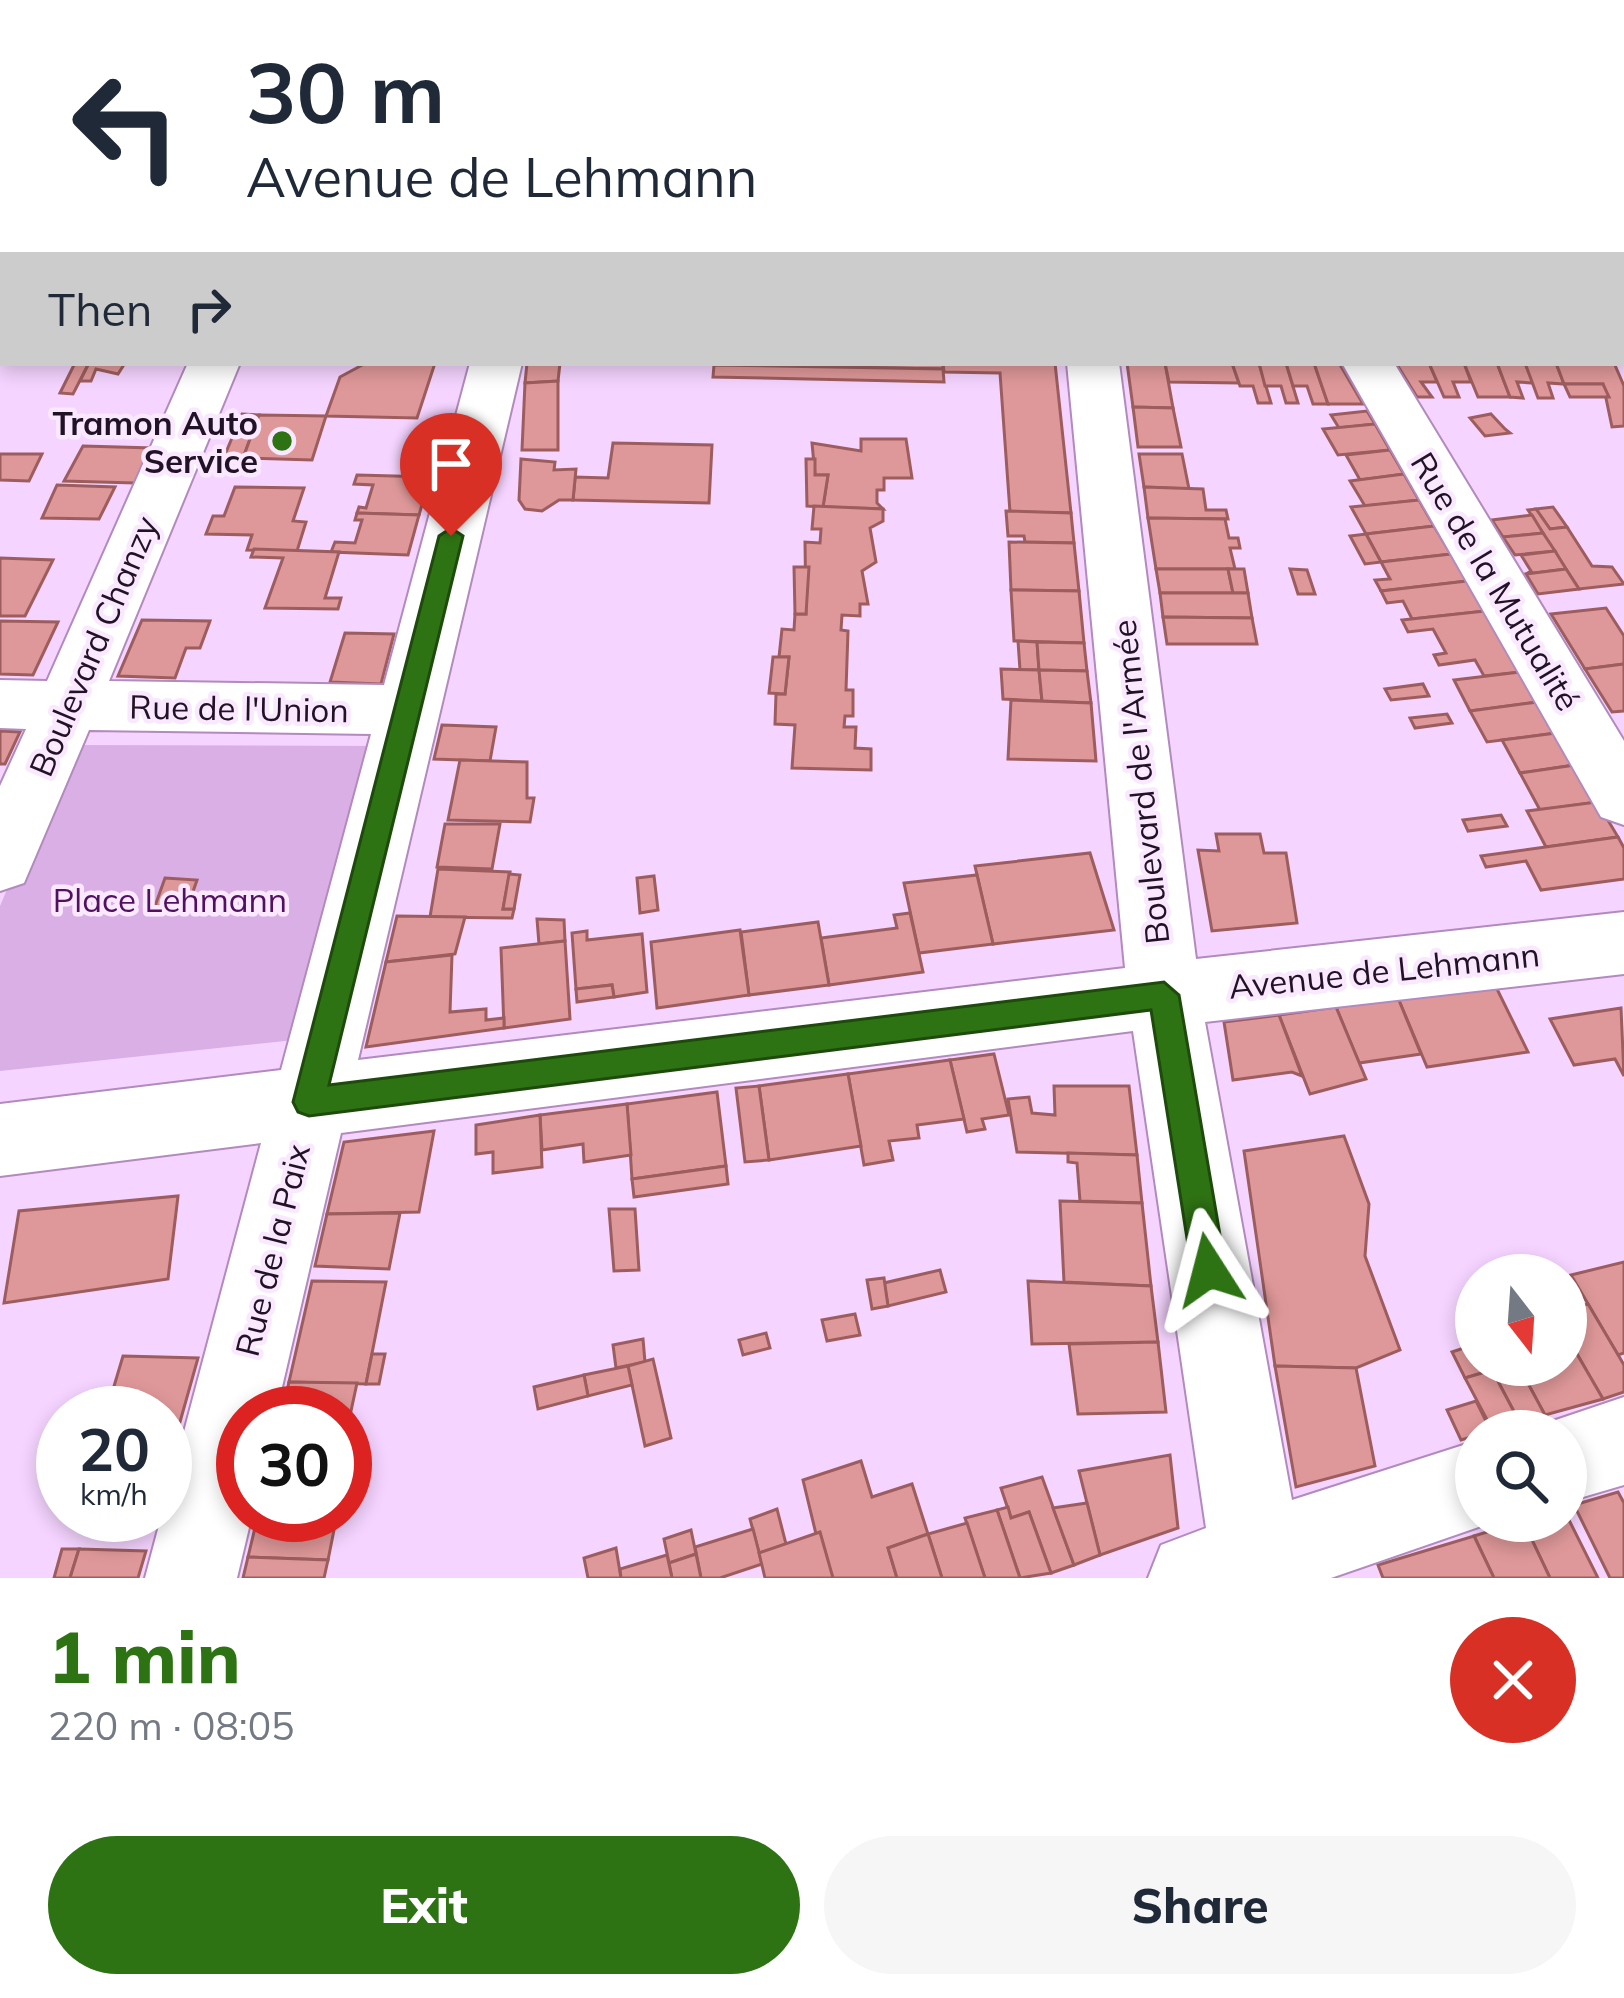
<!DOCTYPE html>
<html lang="en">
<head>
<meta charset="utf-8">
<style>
  body { margin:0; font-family:Mulish,sans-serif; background:#f6f6f7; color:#1f2937; height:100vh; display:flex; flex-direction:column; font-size:45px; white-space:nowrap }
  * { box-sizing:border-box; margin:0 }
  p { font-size:39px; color:#747a83 }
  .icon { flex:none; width:66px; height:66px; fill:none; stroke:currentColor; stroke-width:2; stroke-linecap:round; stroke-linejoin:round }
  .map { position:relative; height:1578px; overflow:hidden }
  .panel { display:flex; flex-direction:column; background:#fff; flex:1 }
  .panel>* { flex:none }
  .banner { position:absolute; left:0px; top:0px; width:1626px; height:366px; box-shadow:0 6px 18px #0003; background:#fff; color:#1f2937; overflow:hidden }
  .needle { width:78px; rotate:163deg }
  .controls { position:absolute; left:1455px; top:1254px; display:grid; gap:24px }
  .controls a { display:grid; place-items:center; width:132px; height:132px; border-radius:50%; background:#fff; box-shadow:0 6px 18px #0003; font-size:60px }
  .speed { position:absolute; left:36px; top:1386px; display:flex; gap:24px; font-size:60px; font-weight:700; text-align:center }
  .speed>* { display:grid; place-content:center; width:156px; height:156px; border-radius:50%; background:#fff; box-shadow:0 6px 18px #0003; line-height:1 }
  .speed small { font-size:30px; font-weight:400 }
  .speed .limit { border:18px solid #d22; background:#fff; color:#111 }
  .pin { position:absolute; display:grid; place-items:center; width:102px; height:102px; color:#fff; margin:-123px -51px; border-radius:50% 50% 50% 0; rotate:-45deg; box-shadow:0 0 12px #0007 }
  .pin .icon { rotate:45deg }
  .me { position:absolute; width:132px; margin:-66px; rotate:351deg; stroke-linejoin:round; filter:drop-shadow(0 0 9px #0008) }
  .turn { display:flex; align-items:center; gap:42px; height:252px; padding:0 48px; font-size:54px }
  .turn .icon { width:156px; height:156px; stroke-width:2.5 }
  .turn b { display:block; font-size:84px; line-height:102px }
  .then { display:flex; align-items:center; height:114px; padding:0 48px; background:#0003; gap:24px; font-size:45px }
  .round { display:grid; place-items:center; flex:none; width:126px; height:126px; border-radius:63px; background:#f6f6f7 }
  .headline { display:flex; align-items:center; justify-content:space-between; height:204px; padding:0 48px }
  h1 { font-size:72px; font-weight:800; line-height:90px; color:#2e7313 }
  .button { display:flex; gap:24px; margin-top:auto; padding:24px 48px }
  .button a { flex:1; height:138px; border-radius:72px; background:#2e7313; color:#fff; font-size:48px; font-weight:800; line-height:138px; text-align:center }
  .button a+a { background:#f6f6f7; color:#1f2937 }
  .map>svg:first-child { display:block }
  .green { fill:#daafe5 }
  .building { fill:#df9899; stroke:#9d5d5e; stroke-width:3 }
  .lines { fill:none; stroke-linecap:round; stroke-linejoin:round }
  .minor-casing { stroke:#b28abd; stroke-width:4 }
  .major-casing { stroke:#fff; stroke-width:4 }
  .minor { fill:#fff; fill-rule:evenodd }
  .major { fill:#fddfac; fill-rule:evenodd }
  .route { fill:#2e7313; stroke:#1e4b0c; stroke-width:3 }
  .poi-dot { fill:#2e7313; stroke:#f9e8fe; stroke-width:4.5 }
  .labels { text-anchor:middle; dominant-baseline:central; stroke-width:9; stroke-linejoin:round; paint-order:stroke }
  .poi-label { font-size:33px; font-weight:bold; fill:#211225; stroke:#f9e8fe; text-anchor:end }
  .street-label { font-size:33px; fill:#211225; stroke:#f9e8fe }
  .park-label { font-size:33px; fill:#521061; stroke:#f9e8fe }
</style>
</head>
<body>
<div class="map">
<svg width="1624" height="1578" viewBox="0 0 1624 1578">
  <rect width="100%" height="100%" fill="#f5d4ff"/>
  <path class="green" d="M69,745l312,1 -77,293 -304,32v-165z"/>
  <g class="building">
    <path d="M75,363h14l-16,31 -13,-1z"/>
    <path d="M89,363h36l-7,11 -22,-5 -5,12h-11z"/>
    <path d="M366,363h69l-18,55 -91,-2 14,-39z"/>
    <path d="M527,363h33l-2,18 -33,2z"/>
    <path d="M714,363h229v6l-229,-4z"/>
    <path d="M943,363h112l16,150 -61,-1 -10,-139 -56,-1z"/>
    <path d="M1127,363h38l8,45 -40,-1z"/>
    <path d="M1165,363h67l7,20 -70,-1z"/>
    <path d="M1232,363h27l12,40h-13l-5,-17h-13z"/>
    <path d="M1259,363h27l12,40h-12l-5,-17h-16z"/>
    <path d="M1286,363h28l14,41h-15l-6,-18h-14z"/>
    <path d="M1314,363h25l24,41h-35z"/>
    <path d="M1396,363h33l8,19h-16l11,15h-15z"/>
    <path d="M1429,363h35l7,19h-18l6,15h-15z"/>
    <path d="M1464,363h33l13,34h-32z"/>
    <path d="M1497,363h28l8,20 -16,-1 6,16 -13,-1z"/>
    <path d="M1525,363h31l8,21 -16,-1 5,15h-15z"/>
    <path d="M1556,363h58l10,23v40l-12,1 -9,-43h-39z"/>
    <path d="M714,365l229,4 1,13 -231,-5z"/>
    <path d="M558,381v69h-36l3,-67z"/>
    <path d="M1564,384h39l6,13h-39z"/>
    <path d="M1133,407l40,1 8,39h-43z"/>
    <path d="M1367,411l8,13 -36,4 -8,-13z"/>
    <path d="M242,414l17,1 -16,43 -19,-1z"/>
    <path d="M1491,414l14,15 5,4 -25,3 -15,-18z"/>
    <path d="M259,415l67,1 -14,44 -69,-2z"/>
    <path d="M1375,424l15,26 -52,5 -15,-26z"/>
    <path d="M861,439h45l6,39h-28v12h-7v13l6,6 -60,-2 5,-32h-13l-3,-32 49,8z"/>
    <path d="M613,443l99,2 -3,58 -136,-3 2,-23 33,1z"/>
    <path d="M83,446l69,2 -17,35 -71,-2z"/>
    <path d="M1390,450l14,24 -44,6 -14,-25z"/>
    <path d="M0,454h42l-13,27 -29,-1z"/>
    <path d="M1139,454h43l7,35 -45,-2z"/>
    <path d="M521,459l34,3 -1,8 22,-1 -3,31h-14l-17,11 -17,-2 -6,-9z"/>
    <path d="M806,459h9v16h13l-5,32 -16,-1z"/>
    <path d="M1404,474l15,26 -54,6 -15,-25z"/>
    <path d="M357,475l73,2 -11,38 -62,-2 2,-6 7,1 7,-23 -19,-1z"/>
    <path d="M57,485l58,2 -16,32 -57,-1z"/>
    <path d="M235,487l69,1 -11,33 13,1 -9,29 -50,-1 5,-15 -46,-1 7,-18h11z"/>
    <path d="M1144,487l59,2 3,21h20l2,9 -80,-1z"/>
    <path d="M1419,500l15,26 -68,8 -15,-27z"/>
    <path d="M814,506l69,3v12l-13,7 6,34 -14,9 6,33h-8v12l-18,-1 -1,15 7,1 -2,59h7v26h-8l-1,11h12l-1,21 16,1v21l-79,-2 3,-43 -20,-1 1,-30h9l4,-37h-10l3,-28 12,1 1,-16h11l-1,-72 15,1 1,-14h-9z"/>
    <path d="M1553,507l14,20 -17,2 -14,-20z"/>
    <path d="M1536,509l14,20 17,-2 25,39 20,1 12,17 -45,5 -51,-79z"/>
    <path d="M1006,511l65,2 3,30 -49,-1 -1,-6h-16z"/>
    <path d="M357,513l62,2 -11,40 -77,-3 4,-10 20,1 7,-23h-7z"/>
    <path d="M1532,515l11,18 -40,4 -11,-17z"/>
    <path d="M1148,518l77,1 4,19h9l2,10h-10l5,21h-79z"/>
    <path d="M1434,526l17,28 -70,8 -15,-28z"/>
    <path d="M1543,533l12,18 -40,4 -12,-18z"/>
    <path d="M1366,534l15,28 -16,2 -15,-28z"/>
    <path d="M1009,542l65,1 5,48 -68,-1z"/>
    <path d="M254,549l85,3 -14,46h16l-3,11 -73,-1 18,-50 -32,-1z"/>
    <path d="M1555,551l11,18 -40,5 5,-3 -10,-16z"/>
    <path d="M1451,554l16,27 -86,10 -6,-11 15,-1 -9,-17z"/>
    <path d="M0,558l53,2 -28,56h-25z"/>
    <path d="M794,567h15l-3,47h-11z"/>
    <path d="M1156,569h72l5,24h-73z"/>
    <path d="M1228,569h16l4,24h-15z"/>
    <path d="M1290,569l17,1 8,24h-17z"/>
    <path d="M1566,569l13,20 -41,5 -12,-20z"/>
    <path d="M1467,581l18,30 -73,8 -9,-18 -16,2 -6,-12z"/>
    <path d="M1011,590l68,1 5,52 -70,-2z"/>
    <path d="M1160,593h88l4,25 -89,-1z"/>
    <path d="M1606,608l18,28v28l-39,5 -34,-55z"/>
    <path d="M1485,611l35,61 -36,4 -9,-16 -36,5 -5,-10 12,-2 -13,-24 -25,3 -6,-12z"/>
    <path d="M1163,617l89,1 5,26h-90z"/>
    <path d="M142,620l68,1 -10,27h-14l-11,30 -57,-2z"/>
    <path d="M0,621l58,1 -25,53 -33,-1z"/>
    <path d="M345,633l49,1 -13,50 -51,-2z"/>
    <path d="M1018,641l19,1 2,28h-19z"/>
    <path d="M1037,642l47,1 3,28 -48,-1z"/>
    <path d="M773,657h16l-4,37 -16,-1z"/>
    <path d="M1624,664v47l-12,1 -27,-43z"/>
    <path d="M1001,669l38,1 3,31 -39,-2z"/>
    <path d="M1039,670l48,1 4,32 -49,-2z"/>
    <path d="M1520,672l18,30 -68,9 -16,-31z"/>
    <path d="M1423,684l6,12 -38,4 -6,-11z"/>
    <path d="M1011,700l80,3 5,58 -88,-2z"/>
    <path d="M1538,702l18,31 -69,9 -17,-31z"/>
    <path d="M1447,714l5,9 -37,5 -5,-10z"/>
    <path d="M442,725l54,2 -6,34 -56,-2z"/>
    <path d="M0,731l20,1 -15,32h-5z"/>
    <path d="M1556,733l19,32 -55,8 -18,-33z"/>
    <path d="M460,760l67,2v36h7l-4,24 -82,-2z"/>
    <path d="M1575,765l22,37 -57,8 -20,-37z"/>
    <path d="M1597,802l21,35 -72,10 -19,-36z"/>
    <path d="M1501,815l6,11 -39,5 -5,-11z"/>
    <path d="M445,824h55l-8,45 -55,-2z"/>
    <path d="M1216,834h44l4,19h22l11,70 -85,8 -14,-81 21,1z"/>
    <path d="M1618,837l6,11v31l-83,11 -15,-29 -40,6 -5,-11z"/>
    <path d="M1090,853l24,77 -121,14 -18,-78z"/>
    <path d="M438,869l72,3 -7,37h11l-2,9 -82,-1z"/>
    <path d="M509,874l11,1 -6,34h-11z"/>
    <path d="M977,875l16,69 -74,9 -15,-70z"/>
    <path d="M654,876l4,34 -18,3 -3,-35z"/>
    <path d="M165,878l32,2 -10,29 -32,-3z"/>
    <path d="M910,913l13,59 -94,13 -8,-47 76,-10 -3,-13z"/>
    <path d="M397,916l68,1 -10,37 -69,8z"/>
    <path d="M537,919l27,1 1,21 -26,3z"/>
    <path d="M818,922l11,63 -80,10 -8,-63z"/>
    <path d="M740,930l9,65 -92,13 -6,-66z"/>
    <path d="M587,931v9l55,-6 5,58 -33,5 -2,-12 -36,4 -4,-56z"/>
    <path d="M565,941l5,78 -66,9 -3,-80z"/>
    <path d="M452,955l-2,57 36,-3v11l18,-2v10l-138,19 20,-85z"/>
    <path d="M612,985l2,12 -37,5 -1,-13z"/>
    <path d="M1495,985l33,67 -101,15 -29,-69z"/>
    <path d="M1398,998l23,56 -62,9 -23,-56z"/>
    <path d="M1336,1007l30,72 -56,15 -31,-79z"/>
    <path d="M1621,1008l3,68 -9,-17 -41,6 -24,-46z"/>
    <path d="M1279,1015l23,61 -10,-4 -59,8 -9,-58z"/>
    <path d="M994,1054l15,61 -27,4 3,10 -18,3 -17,-72z"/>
    <path d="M950,1060l14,59 -47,6 2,13 -30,3 4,19 -29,5 -16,-91z"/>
    <path d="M848,1074l13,72 -92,14 -10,-74z"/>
    <path d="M759,1086l10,74 -24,2 -9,-74z"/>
    <path d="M1054,1086h75l8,69 -120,-3 -9,-53 21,-2 3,16 23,2z"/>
    <path d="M717,1092l9,74 -94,13 -5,-75z"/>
    <path d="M627,1104l4,51 -47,7 -1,-18 -41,6 -2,-35z"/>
    <path d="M540,1115l2,52 -49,6v-21l-17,2v-29z"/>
    <path d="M434,1131l-15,81 -92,2 17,-72z"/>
    <path d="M1344,1136l25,68 -4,52 35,94 -44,18 -81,-2 -31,-215z"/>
    <path d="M1068,1153l69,2 5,48 -62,-2 -3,-38 -9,-1z"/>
    <path d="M726,1166l2,18 -94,13 -2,-18z"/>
    <path d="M178,1196l-10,83 -164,24 15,-92z"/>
    <path d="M1060,1201l82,2 9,83 -87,-4z"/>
    <path d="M609,1209h26l4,61 -25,1z"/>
    <path d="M400,1213l-11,56 -74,-3 12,-52z"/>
    <path d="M1624,1262v91l-6,2 -47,-80z"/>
    <path d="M940,1270l6,22 -58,14 -4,-23z"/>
    <path d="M884,1278l4,28 -16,3 -5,-29z"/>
    <path d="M312,1281l74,1 -20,102 -77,-2z"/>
    <path d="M1028,1281l123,5 7,56 -126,2z"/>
    <path d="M1566,1303l4,6 18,-5 36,61v27l-21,7 -37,-64z"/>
    <path d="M855,1314l5,21 -33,6 -5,-21z"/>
    <path d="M766,1333l4,15 -27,7 -4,-15z"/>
    <path d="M1566,1335l37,64 -58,16 -27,-50h48z"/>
    <path d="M643,1339l2,23 -29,6 -3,-23z"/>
    <path d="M1158,1342l8,70 -88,2 -9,-70z"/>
    <path d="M1476,1344v21h34l-45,13 -13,-26z"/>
    <path d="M372,1354h13l-6,30h-13z"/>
    <path d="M123,1356l75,2 -18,64h-15v-9h-59z"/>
    <path d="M653,1359l18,79 -26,8 -17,-80z"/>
    <path d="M1518,1365l27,50 -25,8 -28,-53z"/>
    <path d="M628,1366l4,19 -44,11 -4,-21z"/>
    <path d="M1275,1366l81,2 19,98 -79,21z"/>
    <path d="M1492,1370l28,53 -27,8 -28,-53z"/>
    <path d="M584,1375l4,21 -50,13 -4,-22z"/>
    <path d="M289,1382l68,1 -12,56v-26h-63z"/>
    <path d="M1476,1401l15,30 -30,9 -14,-30z"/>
    <path d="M1170,1455l8,73 -78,27 -21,-84z"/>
    <path d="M861,1461l11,36 40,-13 16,50 -40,14 9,30h-64l-17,-44 -13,-54z"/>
    <path d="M1042,1477l32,88 -23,8 -22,-61 -18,6 -10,-30z"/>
    <path d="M1618,1492l6,11v75h-14l-36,-73z"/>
    <path d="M1087,1503l13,52 -26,10 -21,-57z"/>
    <path d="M1008,1507l3,11 18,-6 22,61 -31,5 -23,-68z"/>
    <path d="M777,1509l9,35 -27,9 -9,-34z"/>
    <path d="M997,1510l23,68h-35l-20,-60z"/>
    <path d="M1566,1514l32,64h-48l-27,-57h43z"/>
    <path d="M258,1515h79l-9,45 -80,-3z"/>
    <path d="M1523,1521l27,57h-56l-20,-42z"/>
    <path d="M967,1523l18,55h-43l-14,-44z"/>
    <path d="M753,1529l9,35 -42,14h-19l-6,-31z"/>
    <path d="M691,1530l5,24 -27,9 -5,-24z"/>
    <path d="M820,1532l13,46h-68l-6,-25z"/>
    <path d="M928,1534l14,44h-45l-9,-30z"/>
    <path d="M1474,1536l20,42h-111l-5,-13z"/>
    <path d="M616,1548l5,30h-33l-4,-20z"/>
    <path d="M62,1549h17l-9,29h-16z"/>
    <path d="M79,1549l67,2 -8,27h-68z"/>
    <path d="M696,1554l5,24h-29l-3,-15z"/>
    <path d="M667,1555l5,23h-51l-1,-9z"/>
    <path d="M248,1557l80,3 -4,18h-81z"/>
  </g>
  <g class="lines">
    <g class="minor-casing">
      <g id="minor">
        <path d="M199,0h56l2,3h-56z"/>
        <path d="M1429,0h40l1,3h-40z"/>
        <path d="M1598,0h26v14l-1,-11z"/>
        <path d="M188,363h52l-131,318 275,4 86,-322h52l-164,697 767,-92 -58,-605h52l77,596 428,-47v62l-419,48 87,478 184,-59v80h20l-165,57h-183l13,-33 45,-17 -73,-497 -792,102 -65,280h-33v102h9l-15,63h-92l116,-435 -261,33v-72l281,-34 90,-336 -282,-4 -65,153 -24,8v-105l26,-57 -26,-1v-48l47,1z"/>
        <path d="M1342,363h52l230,378v84l-23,-8z"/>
        <path d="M1624,1397v88l-58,17v-71h-33l2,-4z"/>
      </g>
    </g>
    <g class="major-casing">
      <g id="major">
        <rect x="0" y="62" width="3" height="26"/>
        <rect x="1623" y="87" width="1" height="26"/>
        <rect x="0" y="279" width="3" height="30"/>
        <rect x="1623" y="314" width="1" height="32"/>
      </g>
    </g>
    <use href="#minor" class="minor"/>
    <use href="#major" class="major"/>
  </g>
  <path class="route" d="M451,528l12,8 -134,549 835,-103 15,13 47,275 -5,12 -12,5 -12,-5 -5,-12 -41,-260 -842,106 -11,-4 -5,-10 146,-566z"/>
  <circle class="poi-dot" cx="282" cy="441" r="12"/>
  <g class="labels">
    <g class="poi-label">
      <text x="258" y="422">Tramon Auto<tspan x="258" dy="38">Service</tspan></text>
    </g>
    <g class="street-label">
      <text transform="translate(1496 581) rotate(59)">Rue de la Mutualité</text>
      <text transform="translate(93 646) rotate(-67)">Boulevard Chanzy</text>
      <text transform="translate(239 708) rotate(1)">Rue de l'Union</text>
      <text transform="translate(1140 782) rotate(-96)">Boulevard de l'Armée</text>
      <text transform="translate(1384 970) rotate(-6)">Avenue de Lehmann</text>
      <text transform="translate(272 1250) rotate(-76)">Rue de la Paix</text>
    </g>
    <g class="park-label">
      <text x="170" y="899">Place Lehmann</text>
    </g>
  </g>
</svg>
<div class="controls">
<a><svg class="needle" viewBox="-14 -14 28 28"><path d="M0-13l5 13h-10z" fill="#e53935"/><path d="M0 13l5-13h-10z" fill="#747a83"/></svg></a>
<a><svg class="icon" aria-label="search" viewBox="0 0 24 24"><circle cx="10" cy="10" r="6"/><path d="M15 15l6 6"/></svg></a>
</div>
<div class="speed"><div>20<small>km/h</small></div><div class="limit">30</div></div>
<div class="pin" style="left:451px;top:536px;background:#d93025"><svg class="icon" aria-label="arrive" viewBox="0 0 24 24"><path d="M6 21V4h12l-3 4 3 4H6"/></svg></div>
<svg class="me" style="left:1209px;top:1270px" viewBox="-20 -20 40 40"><path d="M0-17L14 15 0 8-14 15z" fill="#2e7313" stroke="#fff" stroke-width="4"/></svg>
<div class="banner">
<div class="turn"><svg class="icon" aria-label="left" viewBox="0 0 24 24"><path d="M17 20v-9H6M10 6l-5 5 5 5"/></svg><div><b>30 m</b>Avenue de Lehmann</div></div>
<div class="then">Then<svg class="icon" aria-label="right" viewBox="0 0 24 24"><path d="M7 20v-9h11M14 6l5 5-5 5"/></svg></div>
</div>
</div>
<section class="panel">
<div class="headline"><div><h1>1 min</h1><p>220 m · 08:05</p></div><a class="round" style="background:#d93025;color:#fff"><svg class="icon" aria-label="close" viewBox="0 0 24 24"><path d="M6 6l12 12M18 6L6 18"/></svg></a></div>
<div class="button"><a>Exit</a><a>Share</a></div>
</section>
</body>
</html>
